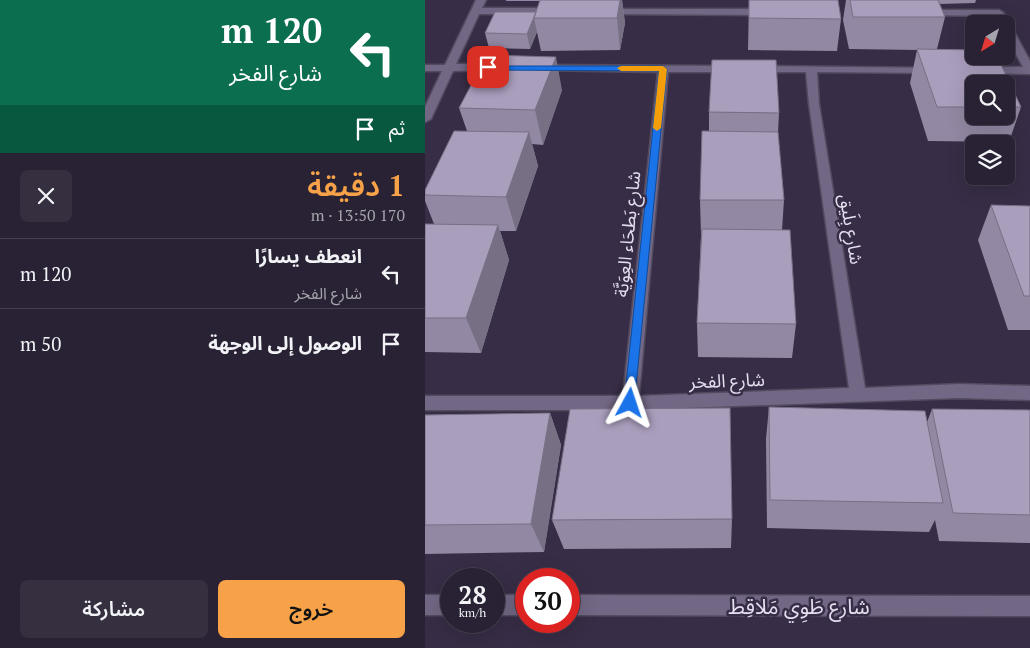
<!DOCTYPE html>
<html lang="ar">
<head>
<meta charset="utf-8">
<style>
  body { margin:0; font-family:"PT Serif","Noto Sans Arabic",serif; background:#352f40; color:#f1f3f6; direction:rtl; height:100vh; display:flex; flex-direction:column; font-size:19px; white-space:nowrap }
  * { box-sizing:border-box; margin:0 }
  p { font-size:16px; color:#a5a4ac }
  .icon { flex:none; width:28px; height:28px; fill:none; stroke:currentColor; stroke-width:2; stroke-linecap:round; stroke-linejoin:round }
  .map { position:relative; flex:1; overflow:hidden; direction:ltr }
  .details { display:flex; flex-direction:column; background:#292234; width:425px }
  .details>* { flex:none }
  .banner { background:#0b6e4f; color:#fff; overflow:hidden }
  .needle { width:32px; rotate:218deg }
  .tools { position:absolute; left:540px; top:15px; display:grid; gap:10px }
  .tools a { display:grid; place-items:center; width:50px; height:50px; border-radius:8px; background:#292234; box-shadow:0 5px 20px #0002,0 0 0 1px #453f4f; font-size:25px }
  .speed { position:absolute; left:15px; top:568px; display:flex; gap:10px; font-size:25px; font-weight:700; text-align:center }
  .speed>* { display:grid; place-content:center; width:65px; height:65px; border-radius:50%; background:#292234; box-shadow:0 5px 20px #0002,0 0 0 1px #453f4f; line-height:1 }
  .speed small { font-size:12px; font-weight:400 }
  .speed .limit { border:8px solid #d22; background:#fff; color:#111 }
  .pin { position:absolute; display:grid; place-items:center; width:42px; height:42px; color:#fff; margin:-21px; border-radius:10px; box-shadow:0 2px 8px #0006 }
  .me { position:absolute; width:55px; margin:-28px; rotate:5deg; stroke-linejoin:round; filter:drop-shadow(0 0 4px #0008) }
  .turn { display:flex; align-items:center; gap:18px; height:105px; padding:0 20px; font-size:22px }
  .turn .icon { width:65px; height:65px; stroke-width:2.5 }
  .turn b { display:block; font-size:35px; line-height:42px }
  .then { display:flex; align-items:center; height:48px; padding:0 20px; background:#0003; gap:10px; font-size:19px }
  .round { display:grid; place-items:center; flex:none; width:52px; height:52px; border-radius:8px; background:#352f40 }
  .head { display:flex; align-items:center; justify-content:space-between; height:85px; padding:0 20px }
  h1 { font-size:30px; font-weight:600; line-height:38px; color:#f7a248 }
  .cta { display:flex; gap:10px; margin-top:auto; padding:10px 20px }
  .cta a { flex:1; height:58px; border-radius:8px; background:#f7a248; color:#111; font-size:20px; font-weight:600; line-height:58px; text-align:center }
  .cta a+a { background:#352f40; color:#f1f3f6 }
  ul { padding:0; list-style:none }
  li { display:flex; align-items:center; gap:15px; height:70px; padding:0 20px; border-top:1px solid #453f4f }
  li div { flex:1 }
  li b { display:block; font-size:19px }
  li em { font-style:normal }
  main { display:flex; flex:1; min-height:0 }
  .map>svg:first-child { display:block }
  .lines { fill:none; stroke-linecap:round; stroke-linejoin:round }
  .minor-casing { stroke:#524a5f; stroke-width:3 }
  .minor { fill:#726784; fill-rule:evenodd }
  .wall { fill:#9288a3; fill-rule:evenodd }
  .shaded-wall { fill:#776f84 }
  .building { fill:#aa9ebd; stroke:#776f84 }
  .route { fill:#1a73e8; stroke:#114b97 }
  .slow { fill:#f59e0b }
  .labels { text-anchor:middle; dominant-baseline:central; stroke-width:5; stroke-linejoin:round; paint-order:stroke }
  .street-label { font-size:18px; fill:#e5dff0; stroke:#372d46 }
  .near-street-label { font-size:21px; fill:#e5dff0; stroke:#372d46 }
</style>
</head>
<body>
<main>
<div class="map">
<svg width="605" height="648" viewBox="0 0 605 648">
  <rect width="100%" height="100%" fill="#372d46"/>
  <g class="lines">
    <g class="minor-casing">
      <g id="minor">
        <path d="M51,0h10l-4,8h73l5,3 -5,3h-76l-23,50h45l5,3 -5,3 -48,1 -22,48 -6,3v-15l17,-36h-17v-6h20z"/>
        <path d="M178,9h165l5,3 -5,3 -168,-1v-4z"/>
        <path d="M498,10h76l5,3 -5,3 -79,-1 -2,-2z"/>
        <path d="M581,23l5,3 19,35v13l-46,-1 -5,-3 5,-3h39l-17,-31v-12h-3z"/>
        <path d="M114,65l192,1 5,3 -5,3h-63l-29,324 210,-8 -40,-284 -3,-32h-50l-5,-3 5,-3 181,2 1,2 -1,2 -4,1 -116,-1 2,32 46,284 94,-4 71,2v14l-71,-2 -329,12h-205v-14h198l35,-324 -123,-2 -1,-2z"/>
        <rect x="0" y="595" width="26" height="20"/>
        <rect x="69" y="595" width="32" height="20"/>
        <path d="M144,595l461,1v20l-461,-1z"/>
      </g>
    </g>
    <use href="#minor" class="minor"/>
  </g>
  <g class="wall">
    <path d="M81,0h116l3,23 -5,27 -79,1 -4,-19 -7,17 -41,-1 -4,-15 51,-20 4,-12h-34z"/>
    <path d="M324,0l92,19 -4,32 -89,-1z"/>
    <path d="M421,0h130l-1,3 -36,1 6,13 -8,32 37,1v6h23l24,51 -12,35 -81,-1 -18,-58 7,-33 -68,-1 -6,-29zM549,84h32v32h-32z"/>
    <path d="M137,90l-19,55 -11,-1 6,22 -22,65h-16l9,29 -28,93 -56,-1v-128h9l-9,-23v-6l42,-64 -8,-23z"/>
    <path d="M284,112l70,1 -1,20 6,67 -2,30 14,94 -4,34 -94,-1 -1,-34 4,-88 -1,-35 9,-69z"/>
    <path d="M566,205l39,1v124h-22l-30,-90z"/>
    <path d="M344,407l158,15 5,-13 98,1v133l-91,-2 -4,-21 -6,12 -162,-4 -1,-89z"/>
    <path d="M125,413l11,32 -17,107 -119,2v-139z"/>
    <path d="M307,519l-1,29 -167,1 -12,-29z"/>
  </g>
  <g class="shaded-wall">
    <path d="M195,0h2l3,23 -5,27 -3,-32z"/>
    <path d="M111,12l-2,6 3,14 -7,17 -3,-15z"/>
    <path d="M131,57l6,33 -19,55 -8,-35z"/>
    <path d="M104,132l9,34 -22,65 -10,-34z"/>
    <path d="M73,225l11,35 -28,93 -15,-35z"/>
    <path d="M125,413l11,32 -17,107 -13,-28z"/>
  </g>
  <g class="building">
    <path d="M115,0h80l-3,18h-83z"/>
    <path d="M324,0h89l3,19 -92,-1z"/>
    <path d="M425,0h88l7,17h-92z"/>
    <path d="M70,12h41l-9,22 -42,-1z"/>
    <path d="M492,49l57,1v6h23l24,51h-15v-23h-32v23h-37z"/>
    <path d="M62,55l69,2 -21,53 -76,-2z"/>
    <path d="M287,60h64l3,53 -70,-1z"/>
    <path d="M29,131l75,1 -23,65 -81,-2v-5z"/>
    <path d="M277,131l76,1 6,68h-84z"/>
    <path d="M566,205l39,1v90h-6z"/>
    <path d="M0,224l73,1 -32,93h-41z"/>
    <path d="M277,229l88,1 6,94 -99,-1z"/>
    <path d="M344,407l156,4 18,92 -173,-3z"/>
    <path d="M305,408l2,111 -180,1 18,-111z"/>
    <path d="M507,409l98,1v105l-77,-2z"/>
    <path d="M125,413l-19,111 -106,1v-110z"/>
  </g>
  <path class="route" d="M60,66h178l4,3 -33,338 -4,1 -5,-1 -1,-4 35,-332 -171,-1 -4,-3z"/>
  <path class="slow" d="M238,66l4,3 -6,59 -4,3 -4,-3 6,-57h-38l-4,-3 4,-2z"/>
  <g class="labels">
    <g class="street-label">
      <text transform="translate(427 229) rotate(81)">شارع بِلَيق</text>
      <text transform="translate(202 234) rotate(-84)">شارع بَطحَاء العِوَيَّة</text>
      <text transform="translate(302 380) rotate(-2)">شارع الفخر</text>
    </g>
    <g class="near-street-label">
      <text x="374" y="606">شارع طَوِي مَلاقِط</text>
    </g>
  </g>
</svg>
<div class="tools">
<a><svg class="needle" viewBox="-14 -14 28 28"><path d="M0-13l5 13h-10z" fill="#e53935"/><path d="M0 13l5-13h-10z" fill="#a5a4ac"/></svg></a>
<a><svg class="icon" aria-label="search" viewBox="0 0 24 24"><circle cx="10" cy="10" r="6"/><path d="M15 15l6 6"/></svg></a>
<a><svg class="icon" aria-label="layers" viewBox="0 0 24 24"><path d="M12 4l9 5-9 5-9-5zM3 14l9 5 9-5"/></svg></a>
</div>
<div class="speed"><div>28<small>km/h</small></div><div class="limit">30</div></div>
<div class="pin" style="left:63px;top:67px;background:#d93025"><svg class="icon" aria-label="arrive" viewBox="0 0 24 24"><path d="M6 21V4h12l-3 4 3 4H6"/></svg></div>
<svg class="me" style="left:205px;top:403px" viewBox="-20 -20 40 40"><path d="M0-17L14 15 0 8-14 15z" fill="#1a73e8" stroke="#fff" stroke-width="4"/></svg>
</div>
<section class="details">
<div class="banner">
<div class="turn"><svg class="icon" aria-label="left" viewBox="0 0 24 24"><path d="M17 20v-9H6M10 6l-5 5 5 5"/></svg><div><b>120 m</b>شارع الفخر</div></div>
<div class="then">ثم<svg class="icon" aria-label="arrive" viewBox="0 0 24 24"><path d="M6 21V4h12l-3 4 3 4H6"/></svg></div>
</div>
<div class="head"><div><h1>1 دقيقة</h1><p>170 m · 13:50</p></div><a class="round"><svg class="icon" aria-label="close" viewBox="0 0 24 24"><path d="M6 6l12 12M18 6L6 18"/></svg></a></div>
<ul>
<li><svg class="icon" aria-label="left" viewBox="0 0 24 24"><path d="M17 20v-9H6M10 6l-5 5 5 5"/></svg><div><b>انعطف يسارًا</b><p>شارع الفخر</p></div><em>120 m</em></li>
<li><svg class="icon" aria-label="arrive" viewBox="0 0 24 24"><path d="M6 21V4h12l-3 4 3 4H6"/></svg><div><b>الوصول إلى الوجهة</b></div><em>50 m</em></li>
</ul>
<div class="cta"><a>خروج</a><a>مشاركة</a></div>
</section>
</main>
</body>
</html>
